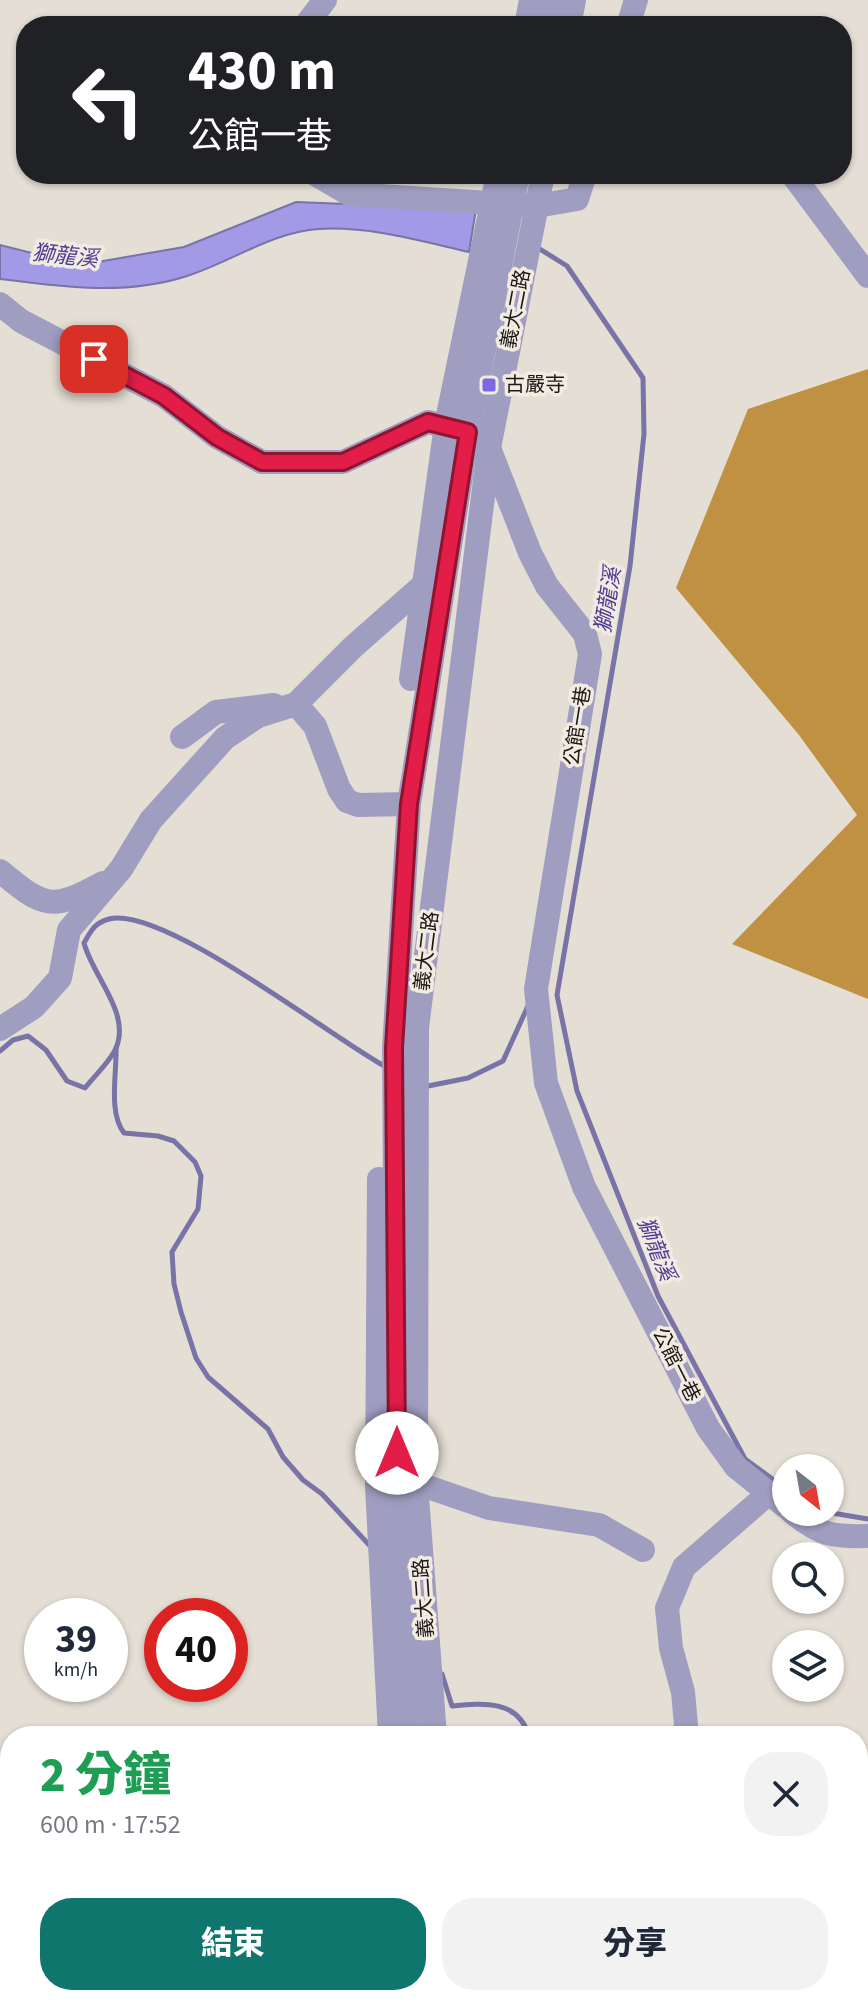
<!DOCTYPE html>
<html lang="zh-TW">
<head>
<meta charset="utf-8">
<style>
  body { margin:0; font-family:"Source Sans 3","Noto Sans TC",sans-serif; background:#f2f2f3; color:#1f2937; height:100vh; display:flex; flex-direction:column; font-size:30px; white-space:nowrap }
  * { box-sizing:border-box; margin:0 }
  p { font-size:26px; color:#747a83 }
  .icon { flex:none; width:44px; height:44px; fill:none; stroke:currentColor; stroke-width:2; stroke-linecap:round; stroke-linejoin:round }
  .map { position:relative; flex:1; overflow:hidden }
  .side { position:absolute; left:0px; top:1726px; width:868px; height:280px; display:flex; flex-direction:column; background:#fff; border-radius:32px 32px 0 0; box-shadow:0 2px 6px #0004 }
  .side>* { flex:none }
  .guide { position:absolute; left:16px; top:16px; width:836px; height:168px; border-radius:32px; box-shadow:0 2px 6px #0004; background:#202124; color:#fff; overflow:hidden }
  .needle { width:52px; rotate:149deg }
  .buttons { position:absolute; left:772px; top:1454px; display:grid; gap:16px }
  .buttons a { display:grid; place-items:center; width:72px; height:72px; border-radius:50%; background:#fff; box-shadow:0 2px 6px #0004; font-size:40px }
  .speed { position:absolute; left:24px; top:1598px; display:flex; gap:16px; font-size:40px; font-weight:700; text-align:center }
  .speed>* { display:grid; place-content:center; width:104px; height:104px; border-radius:50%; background:#fff; box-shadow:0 2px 6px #0004; line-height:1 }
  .speed small { font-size:20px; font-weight:400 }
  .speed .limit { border:12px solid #d22; background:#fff; color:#111 }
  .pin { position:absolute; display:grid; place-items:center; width:68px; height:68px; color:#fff; margin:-34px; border-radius:16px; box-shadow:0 4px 12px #0006 }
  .me { position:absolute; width:88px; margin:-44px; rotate:0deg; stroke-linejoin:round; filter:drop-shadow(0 0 6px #0008) }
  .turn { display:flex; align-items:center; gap:28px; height:168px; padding:0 40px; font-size:36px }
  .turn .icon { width:104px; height:104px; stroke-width:2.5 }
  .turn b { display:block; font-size:56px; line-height:68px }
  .round { display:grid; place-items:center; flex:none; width:84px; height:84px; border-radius:32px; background:#f2f2f3 }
  .overview { display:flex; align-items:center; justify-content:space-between; height:136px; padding:0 40px }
  h1 { font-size:48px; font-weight:800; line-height:60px; color:#1e9e55 }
  .button { display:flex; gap:16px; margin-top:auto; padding:16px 40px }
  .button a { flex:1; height:92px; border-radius:32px; background:#0f766e; color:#fff; font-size:32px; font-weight:800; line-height:92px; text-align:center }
  .button a+a { background:#f2f2f3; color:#1f2937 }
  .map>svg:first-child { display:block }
  .forest { fill:#c09043 }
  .water { fill:#a29ae6; stroke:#7973a7; stroke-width:2 }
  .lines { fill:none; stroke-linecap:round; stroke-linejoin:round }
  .stream { stroke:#7973a7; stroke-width:5 }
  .minor { stroke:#a09ec0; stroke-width:24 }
  .route-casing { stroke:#92132f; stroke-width:20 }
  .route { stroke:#e11d48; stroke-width:14 }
  .poi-dot { fill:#7e67e2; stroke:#f2ebe1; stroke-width:3 }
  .labels { text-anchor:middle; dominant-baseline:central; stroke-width:7; stroke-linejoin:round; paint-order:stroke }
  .street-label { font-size:20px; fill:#1a1714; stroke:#f2ebe1 }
  .poi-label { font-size:20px; fill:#1a1714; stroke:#f2ebe1; text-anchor:start }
  .water-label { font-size:22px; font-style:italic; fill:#4f3c95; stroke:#f2ebe1 }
</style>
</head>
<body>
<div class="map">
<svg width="868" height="2006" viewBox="0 0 868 2006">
  <rect width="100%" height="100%" fill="#e4ded4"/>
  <g class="forest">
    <path d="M868,369v630l-136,-55 125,-129 -58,-80 -123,-147 72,-179z"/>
    <path d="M10,1767v163l-10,5v-160z"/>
  </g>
  <path class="water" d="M296,202l180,7 -7,43c-48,-11 -100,-26 -150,-23 -47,3 -88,33 -132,47 -61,20 -125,11 -187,3v-34l80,20 104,-18z"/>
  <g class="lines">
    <g class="stream">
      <path d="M535,246l32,20 76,112 1,56 -14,132 -73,429 20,96 81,205 87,163 41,30"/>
      <path d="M116,1048c1,25 -8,64 8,85l34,3 16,5 21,21 6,14 -3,33 -26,43 2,32 7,28 15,46 12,19 60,52 15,28 20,23 19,14 50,54"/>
      <path d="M0,1051l13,-11 15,-4 18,14 21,31 18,7c9,-12 25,-26 31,-40 15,-35 -23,-71 -32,-105 7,-12 10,-20 25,-24 54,-14 223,119 277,148"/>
      <path d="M423,1087l45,-9 35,-17 25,-55"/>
      <path d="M826,1512l42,7"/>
      <path d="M442,1674l10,32c30,-3 66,-7 77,30"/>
      <path d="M384,2006l9,-10"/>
    </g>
    <g class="minor">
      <path d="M305,26l20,-26"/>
      <path d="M526,26l5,-26"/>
      <path d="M546,26l5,-26"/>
      <path d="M569,26l5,-26"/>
      <path d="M628,26l8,-26"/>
      <path d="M315,174l34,20 188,12 40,-7 8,-25"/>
      <path d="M792,174l76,102"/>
      <path d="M0,304l21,17 143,75 53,41 45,25h81l85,-40 40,10 21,16 41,105 17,33 38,48 5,20 -54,335 10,94 38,104 124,241 28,39 50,40"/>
      <path d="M411,679l35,-254 52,-251"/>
      <path d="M182,737l34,-25 58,-7"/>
      <path d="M409,804l-51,1 -11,-4 -8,-12 -24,-63 -19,-22 57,-57 76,-67"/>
      <path d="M0,871c44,37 52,40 103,12"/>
      <path d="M0,1029l34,-22 26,-29 9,-48 52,-61 30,-49 74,-82 33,-22 38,-12"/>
      <path d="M379,1179l-2,307 13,250"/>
      <path d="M403,1484l13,-1 73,25 110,17 44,25"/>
      <path d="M792,1512c28,23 40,25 76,24"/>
      <path d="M411,1736l-14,-252 -3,-436 15,-244 59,-372 50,-258"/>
      <path d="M435,1736l-19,-253 1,-455 72,-580 54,-274"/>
      <path d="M687,1736l-4,-44 -12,-44 -4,-40 17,-41 85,-74"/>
      <path d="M403,1996l1,10"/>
      <path d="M425,1996l1,10"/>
      <path d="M453,1996l1,10"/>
      <path d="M530,1996l1,10"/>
      <path d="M346,2006l4,-10"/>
    </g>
  </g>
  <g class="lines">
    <g class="route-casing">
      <path id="route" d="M94,359l70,37 53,41 45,25h81l85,-40 40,10 -59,372 -15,244 3,405"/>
    </g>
    <use href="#route" class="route"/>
  </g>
  <rect class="poi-dot" x="481" y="377" width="16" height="16" rx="4"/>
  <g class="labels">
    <g class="street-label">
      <text transform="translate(516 309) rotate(-79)">義大二路</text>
      <text transform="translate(578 726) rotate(-81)">公館一巷</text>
      <text transform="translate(427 951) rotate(-83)">義大二路</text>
      <text transform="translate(676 1365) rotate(63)">公館一巷</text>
      <text transform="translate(424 1598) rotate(-94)">義大二路</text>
    </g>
    <g class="poi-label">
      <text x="505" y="385">古嚴寺</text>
    </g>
    <g class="water-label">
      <text transform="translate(65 256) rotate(6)">獅龍溪</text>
      <text transform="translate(608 600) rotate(-81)">獅龍溪</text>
      <text transform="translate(656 1249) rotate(68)">獅龍溪</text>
    </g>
  </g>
</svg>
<div class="buttons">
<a><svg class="needle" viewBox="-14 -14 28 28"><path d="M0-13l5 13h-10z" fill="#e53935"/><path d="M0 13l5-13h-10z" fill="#747a83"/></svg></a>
<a><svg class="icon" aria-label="search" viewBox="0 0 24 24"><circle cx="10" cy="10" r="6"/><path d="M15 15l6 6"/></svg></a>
<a><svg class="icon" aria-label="layers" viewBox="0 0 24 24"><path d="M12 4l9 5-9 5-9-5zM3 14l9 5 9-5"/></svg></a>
</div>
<div class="speed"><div>39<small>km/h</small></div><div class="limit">40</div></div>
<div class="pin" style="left:94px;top:359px;background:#d93025"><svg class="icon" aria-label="arrive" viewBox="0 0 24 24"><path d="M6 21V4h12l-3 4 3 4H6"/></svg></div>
<svg class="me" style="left:397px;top:1453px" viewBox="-20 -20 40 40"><circle r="19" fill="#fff"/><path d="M0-13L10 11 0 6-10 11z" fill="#e11d48"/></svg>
<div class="guide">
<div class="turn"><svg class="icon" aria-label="left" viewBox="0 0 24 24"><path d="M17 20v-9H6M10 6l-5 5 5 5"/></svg><div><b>430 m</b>公館一巷</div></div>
</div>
<section class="side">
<div class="overview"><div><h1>2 分鐘</h1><p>600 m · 17:52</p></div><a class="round"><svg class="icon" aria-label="close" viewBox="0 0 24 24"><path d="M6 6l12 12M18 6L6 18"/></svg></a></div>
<div class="button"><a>結束</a><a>分享</a></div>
</section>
</div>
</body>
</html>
